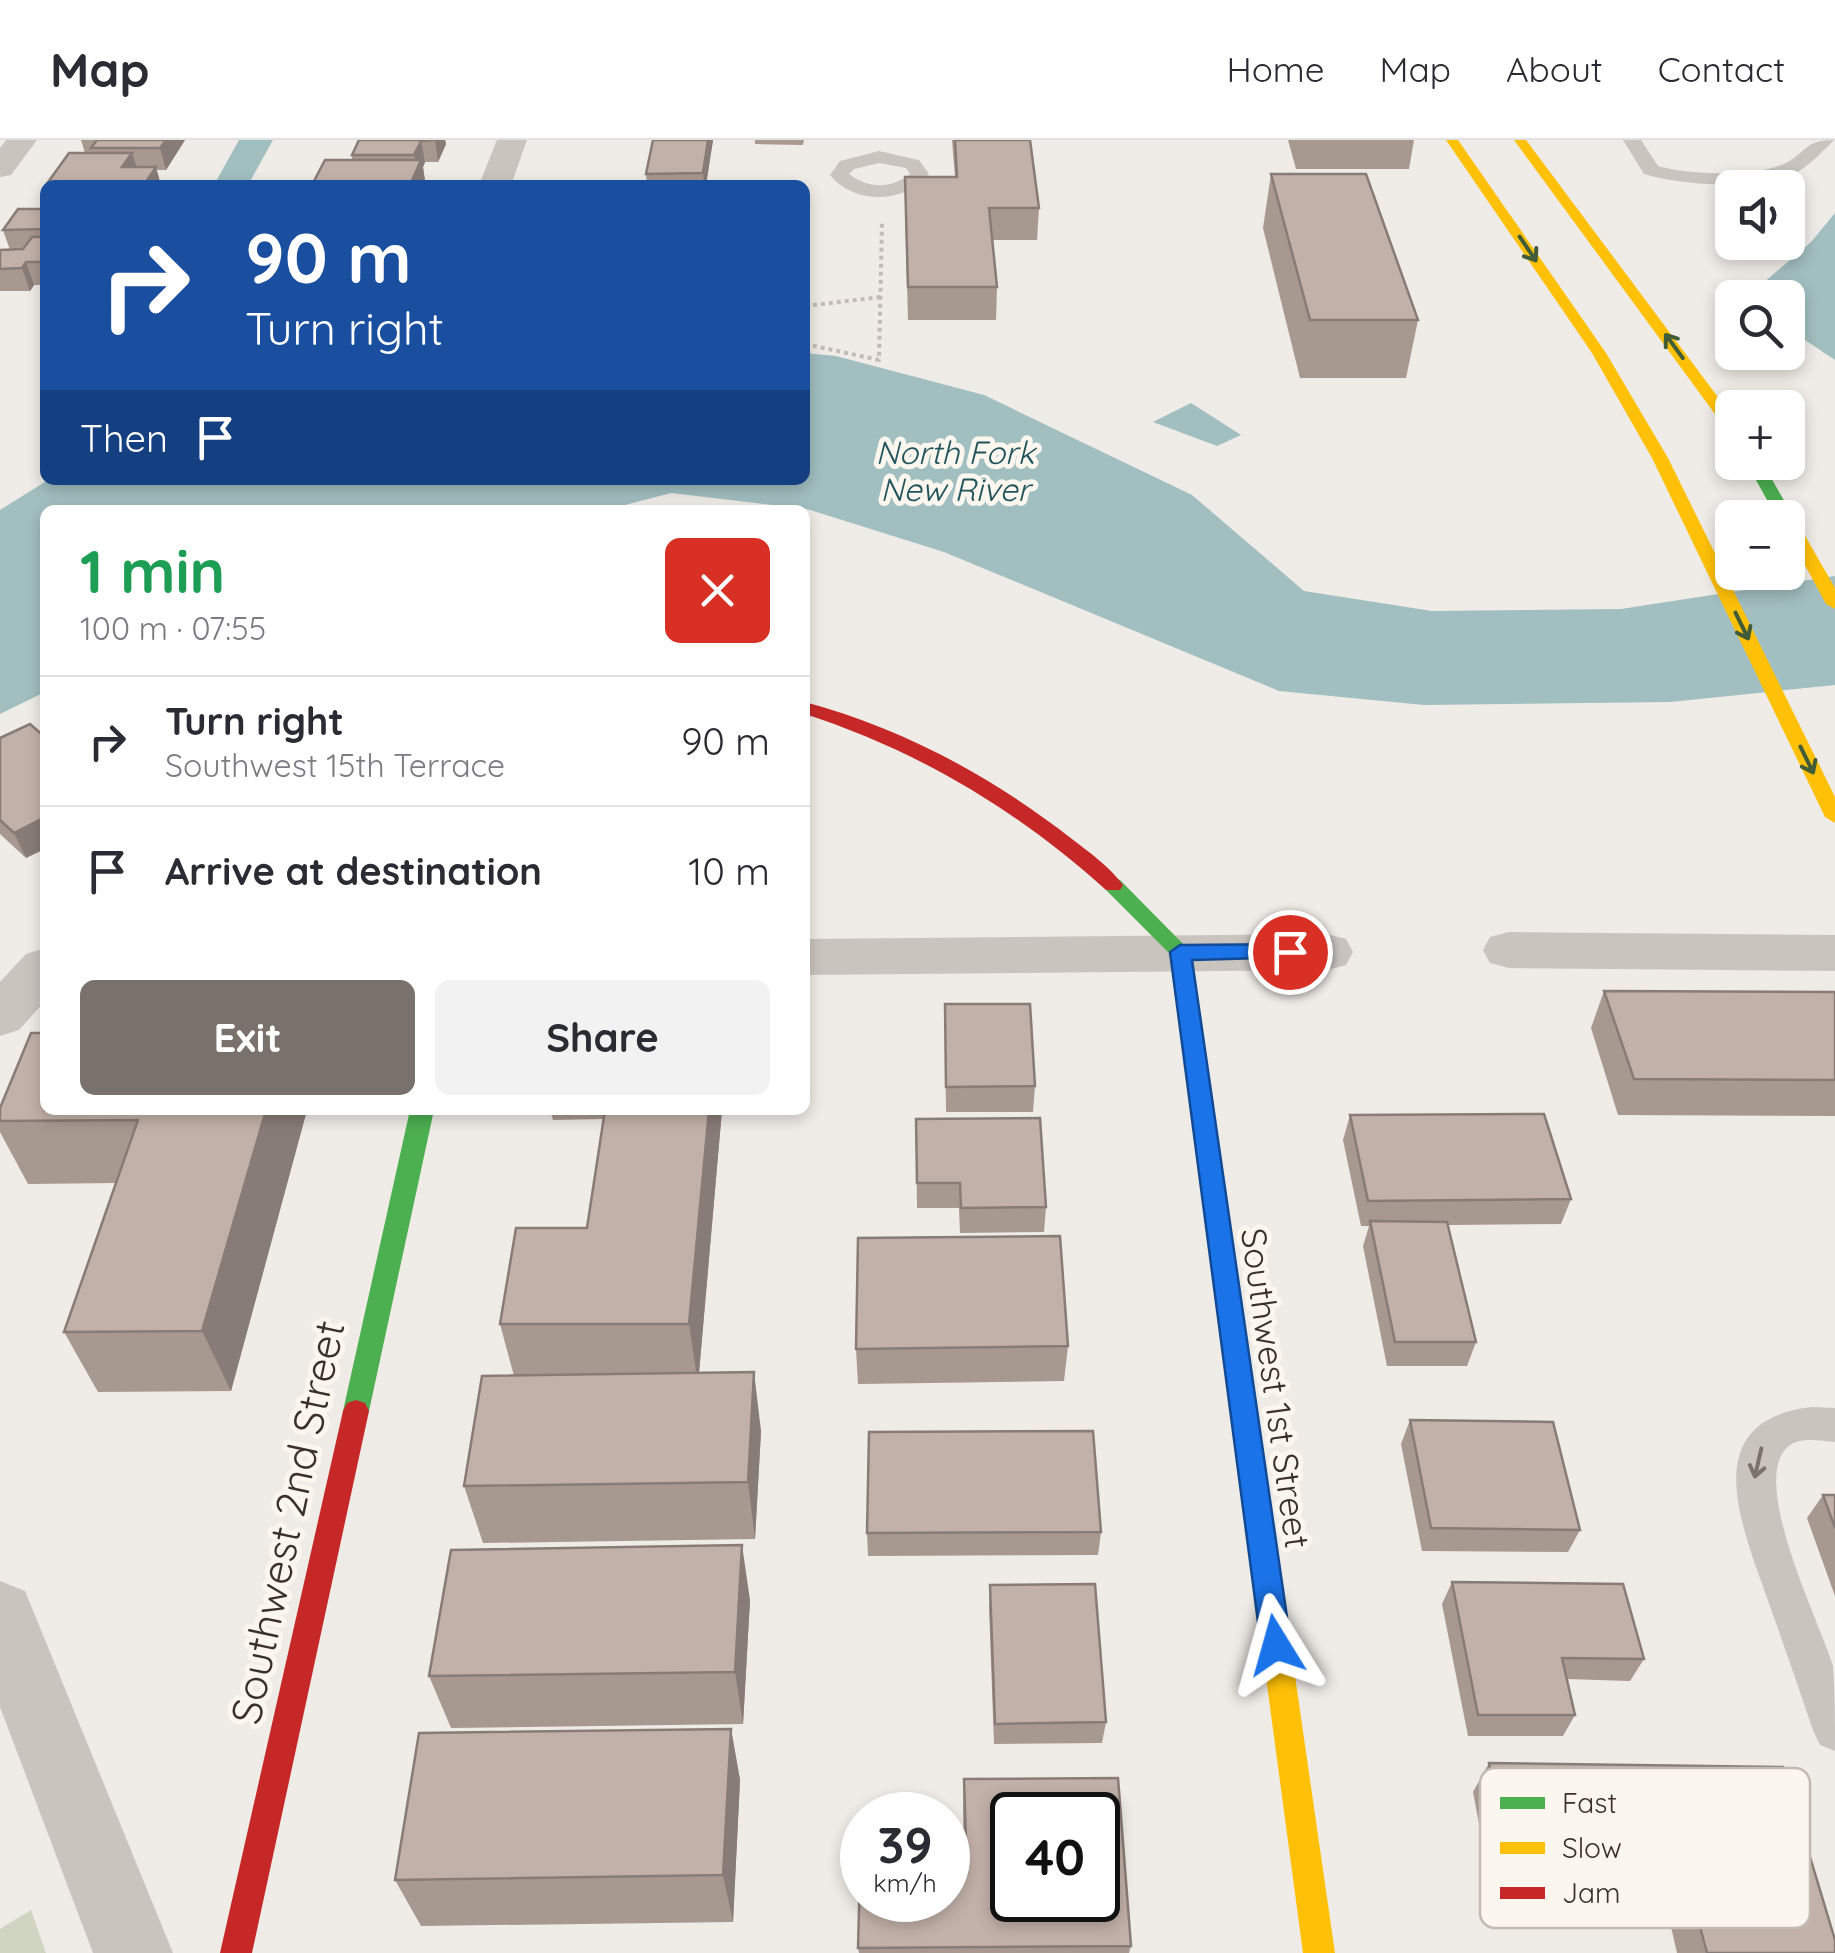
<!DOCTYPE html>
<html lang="en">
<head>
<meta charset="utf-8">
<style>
  body { margin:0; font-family:Quicksand,sans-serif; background:#f2f2f3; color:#2b2b33; height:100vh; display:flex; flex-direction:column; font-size:38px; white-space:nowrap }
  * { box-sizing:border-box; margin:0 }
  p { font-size:32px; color:#7c7c81 }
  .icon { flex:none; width:55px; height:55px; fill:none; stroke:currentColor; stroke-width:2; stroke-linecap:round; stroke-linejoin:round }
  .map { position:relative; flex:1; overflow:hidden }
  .panel { position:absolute; left:40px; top:365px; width:770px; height:610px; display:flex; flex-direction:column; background:#fff; border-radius:15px; box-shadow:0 5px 15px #0003 }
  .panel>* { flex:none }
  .guide { position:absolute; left:40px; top:40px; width:770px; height:305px; border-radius:15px; box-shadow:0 5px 15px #0003; background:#1a4fa0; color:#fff; overflow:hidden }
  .controls { position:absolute; left:1715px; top:30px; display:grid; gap:20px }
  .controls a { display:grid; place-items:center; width:90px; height:90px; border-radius:15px; background:#fff; box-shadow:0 5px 15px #0003; font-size:50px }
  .speed { position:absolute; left:840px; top:1652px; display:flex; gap:20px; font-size:50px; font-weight:700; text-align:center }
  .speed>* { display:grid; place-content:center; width:130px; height:130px; border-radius:50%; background:#fff; box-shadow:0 5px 15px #0003; line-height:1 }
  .speed small { font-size:25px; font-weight:400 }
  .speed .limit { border:5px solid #111; border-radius:15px; background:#fff; color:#111 }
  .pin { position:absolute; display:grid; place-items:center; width:85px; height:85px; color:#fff; margin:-42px; border:5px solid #fff; border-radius:50%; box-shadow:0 2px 10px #0007 }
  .me { position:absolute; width:110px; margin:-55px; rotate:352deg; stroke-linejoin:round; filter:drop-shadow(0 0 8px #0008) }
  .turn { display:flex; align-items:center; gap:35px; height:210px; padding:0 40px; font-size:45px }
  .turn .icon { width:130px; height:130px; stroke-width:2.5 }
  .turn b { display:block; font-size:70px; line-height:85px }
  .then { display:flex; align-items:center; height:95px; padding:0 40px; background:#0003; gap:20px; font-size:38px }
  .round { display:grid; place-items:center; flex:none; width:105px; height:105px; border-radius:15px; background:#f2f2f3 }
  .overview { display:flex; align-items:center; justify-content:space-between; height:170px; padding:0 40px }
  h1 { font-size:60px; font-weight:800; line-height:75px; color:#1e9e55 }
  .button { display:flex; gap:20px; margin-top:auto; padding:20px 40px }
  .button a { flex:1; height:115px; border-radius:15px; background:#79726c; color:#fff; font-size:40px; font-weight:800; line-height:115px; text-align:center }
  .button a+a { background:#f2f2f3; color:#2b2b33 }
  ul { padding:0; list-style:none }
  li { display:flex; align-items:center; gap:30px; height:130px; padding:0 40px; border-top:2px solid #e1e1e2 }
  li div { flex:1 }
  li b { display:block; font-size:38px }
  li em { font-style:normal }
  header { display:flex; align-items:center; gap:60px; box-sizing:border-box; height:140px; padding:0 50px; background:#fff; border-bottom:2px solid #e1e1e2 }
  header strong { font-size:48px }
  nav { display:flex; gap:55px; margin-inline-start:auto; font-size:35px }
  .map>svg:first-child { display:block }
  .green { fill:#cfd5c0 }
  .water { fill:#a1bec0 }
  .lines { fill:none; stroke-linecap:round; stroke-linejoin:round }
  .canal { fill:#a1bec0; fill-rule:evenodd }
  .path { stroke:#c2bcb6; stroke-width:4; stroke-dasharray:4 4; stroke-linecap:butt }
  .lane { fill:#c9c4be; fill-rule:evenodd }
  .street { fill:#c9c4be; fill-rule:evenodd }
  .fast { fill:#4caf50; fill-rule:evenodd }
  .slow { fill:#ffc107; fill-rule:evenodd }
  .jam { fill:#c62828; fill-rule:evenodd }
  .wall { fill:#a79890 }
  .shaded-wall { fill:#887c76 }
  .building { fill:#c2b1a8; stroke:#887c76; stroke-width:2.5; fill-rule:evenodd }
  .oneway { stroke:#405d38 }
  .oneway2 { stroke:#7a736d }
  .route { fill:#1a73e8; stroke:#114b97; stroke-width:2.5 }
  .labels { text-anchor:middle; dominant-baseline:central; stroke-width:10; stroke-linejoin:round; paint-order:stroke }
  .far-water-label { font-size:32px; font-style:italic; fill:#21545c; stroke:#fbf6ee }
  .street-label { font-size:35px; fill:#3a312b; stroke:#fbf6ee }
  .near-street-label { font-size:42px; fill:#3a312b; stroke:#fbf6ee }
  .key { fill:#fbf6ee; stroke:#c1bbb4; stroke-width:2.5 }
  .key-label { font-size:28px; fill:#3a312b }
</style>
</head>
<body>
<header>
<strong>Map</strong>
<nav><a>Home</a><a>Map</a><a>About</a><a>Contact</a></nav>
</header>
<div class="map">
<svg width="1835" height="1813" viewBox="0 0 1835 1813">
  <rect width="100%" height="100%" fill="#efebe6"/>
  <path class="green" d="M31,1770l15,43h-46v-24z"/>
  <g class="water">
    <path d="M1835,73v147l-45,-30 -2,-32 -18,-1 -8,-13 49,-42z"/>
    <path d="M805,213l31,3 148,39 208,100 112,96 128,20 189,-2 214,-33v109l-165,17 -246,3 -145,-14 -335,-139 -137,-43 -136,-16 -65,17h-561v182l-45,22v-204l48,-30h757z"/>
    <path d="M1191,263l50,32 -24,11 -64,-24z"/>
  </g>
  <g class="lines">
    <path class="canal" d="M239,0h34l-25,45h-34z"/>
    <g class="path">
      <path d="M805,166l76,-9"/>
      <path d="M805,204l74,16 3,-137"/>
    </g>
    <g class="lane">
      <path d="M1623,0h18l17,26c29,9 100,11 128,-3 22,-12 19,-23 48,-23 -10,10 -23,24 -35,31 -37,20 -115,15 -155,3z"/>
      <path d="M879,11l40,9 10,14c-24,30 -75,31 -99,1l10,-14zM879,23l27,5 4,6c-19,15 -41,15 -61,0l5,-5z"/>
      <path d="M1812,1267l23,1v34c-12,-1 -27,-4 -39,0 -57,22 26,184 37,224 2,25 2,59 2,85l-15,-6 -7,-15c-15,-44 -30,-88 -46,-132 -25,-72 -72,-178 45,-191z"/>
    </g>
    <g class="street">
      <path d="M6,0h31l-26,35 -11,2v-29z"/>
      <path d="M497,0h30l-16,45h-32z"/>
      <path d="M1509,792l326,3v36l-326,-3 -19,-5 -7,-13 7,-13z"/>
      <path d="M1327,794l19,5 7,13 -7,13 -19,5 -522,5v-36z"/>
      <path d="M45,808v53l-26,29 -19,6v-54l26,-28z"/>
      <path d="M0,1441l25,10 148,362h-80l-93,-246z"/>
    </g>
    <g class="fast">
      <path d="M1746,322h16l32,56 -2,4 -15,-4z"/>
      <path d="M1113,738l7,2 71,72 59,412 -4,8 -9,3 -9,-3 -4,-8 -54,-410 -64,-64 -3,-5z"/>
      <path d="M410,970h24l-65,301 -4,8 -9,3 -9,-3 -4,-8z"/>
    </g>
    <g class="slow">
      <path d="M1446,0h12l148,213 62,105 167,339v26l-10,-6 -173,-359 -60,-105z"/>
      <path d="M1514,0h12l206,276v15l-6,-2z"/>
      <path d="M1788,375l8,5 39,68v21l-9,-5 -38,-70v-16h-7z"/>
      <path d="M1237,1213l9,3 4,8 85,589h-32l-79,-589 4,-8z"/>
    </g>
    <g class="jam">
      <path d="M805,562c97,26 188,75 267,137 17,13 38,28 51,46l-3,5h-14c-89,-80 -187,-139 -301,-176z"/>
      <path d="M356,1260l9,3 4,8 -117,542h-32l123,-542 4,-8z"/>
    </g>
  </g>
  <g class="wall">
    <path d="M81,0h104l-19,30h-10l5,15 -76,-32z"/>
    <path d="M359,0h86l1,4 -8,18h-13l-2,5 2,14 -73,-21v-5z"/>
    <path d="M653,0h60l-7,45h-59l-1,-11z"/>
    <path d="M755,0h49l-1,5 -48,-1z"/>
    <path d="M952,0h78l9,68 -2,32h-45l5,47 -1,33h-88l-3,-111 50,-32z"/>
    <path d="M1288,0h126l-5,29h-113z"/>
    <path d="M1271,34l147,146 -12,58h-106l-37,-150z"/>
    <path d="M45,66v79h-11l-4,6h-30v-41h10l-7,-20 40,-21z"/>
    <path d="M0,598l26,120 -26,-24z"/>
    <path d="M1604,851l231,1v124l-217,-1 -27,-87z"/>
    <path d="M945,889l90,57 -2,26h-87z"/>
    <path d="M0,968l45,2h262l-76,281 -133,1 -34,-60 52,-149 -88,1 -28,-52z"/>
    <path d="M550,970h172l-23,263 62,58 -6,108 -272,4 -19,-57 50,-110 -14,-52 87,-96 16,-109 -50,1z"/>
    <path d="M1350,975l221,84 -10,25 -113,1 28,117 -9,24h-80l-24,-120 6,-20h-8l-18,-86z"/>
    <path d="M916,979l130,88 -2,25 -84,1 -1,-25h-42z"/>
    <path d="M1068,1206l-4,35 -206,3 -2,-35z"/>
    <path d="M1410,1280l170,110 -12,22 -146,-1 -21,-107z"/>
    <path d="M1823,1355h12v101l-28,-78z"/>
    <path d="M1101,1392l-3,23 -230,1 -1,-23z"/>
    <path d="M1452,1442l192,77 -14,22 -63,-2 8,36 -12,21h-95l-26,-132z"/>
    <path d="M990,1445l116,137 -4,21 -108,1 -5,-137z"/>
    <path d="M750,1460l-7,124 -292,4 -22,-52z"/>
    <path d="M731,1589l9,51 -7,142 -312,4 -26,-46z"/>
    <path d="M1489,1623l346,190h-158l-6,-26 -173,-3 -25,-132z"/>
    <path d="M964,1639l167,167 -2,7h-270l-1,-5 106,-75 -1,-65z"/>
  </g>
  <g class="shaded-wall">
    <path d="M166,0h19l-19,30 -6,-22z"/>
    <path d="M435,0h10l1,4 -8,18z"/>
    <path d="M708,0h5l-7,45h-2l-1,-12z"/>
    <path d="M421,1l4,21 -2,5 2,14 -1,4h-14l7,-16 -3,-14z"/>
    <path d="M132,13l7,21 -17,-7z"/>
    <path d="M156,27l5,18h-17z"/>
    <path d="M26,122l8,23 -4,6 -8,-23z"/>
    <path d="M45,677v32l-19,9 -12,-25z"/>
    <path d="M266,970h41l-76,281 -29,-60z"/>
    <path d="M709,970h13l-24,274 -9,-60z"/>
    <path d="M754,1232l7,59 -6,108 -7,-57z"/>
    <path d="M742,1405l8,55 -7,124 -8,-52z"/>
    <path d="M731,1589l9,51 -7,142 -10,-47z"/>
  </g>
  <g class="building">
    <path d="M97,0h69l-6,8h-69z"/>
    <path d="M359,0h76l-14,1 -7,14h-62z"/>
    <path d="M653,0h55l-5,33 -57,1z"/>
    <path d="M955,0h75l9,68h-50l8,79h-89l-3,-110h52z"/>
    <path d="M69,13h63l-10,14h34l-12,18h-98z"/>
    <path d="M325,20h96l-11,25h-98z"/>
    <path d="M1271,34h95l52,146h-108z"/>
    <path d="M45,66v23l-42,1 15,-21h25z"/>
    <path d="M32,97h13v25h-19l-4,6 -22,1v-19l23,-1z"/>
    <path d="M30,584l15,13v80l-31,16 -14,-13v-82z"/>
    <path d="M1604,851l231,1v88l-201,-1z"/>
    <path d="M945,864h85l5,82 -89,1z"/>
    <path d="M31,893h14v77h221l-64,221 -138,1 74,-212 -138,1v-13z"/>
    <path d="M605,970h104l-20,214h-189l16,-96h71z"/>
    <path d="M1544,974l27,85 -203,2 -18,-86z"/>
    <path d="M1040,978l6,89 -85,1 -1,-25h-43l-1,-64z"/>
    <path d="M1370,1081l77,1 29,120h-81z"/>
    <path d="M1060,1096l8,110 -212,3 2,-111z"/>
    <path d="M754,1232l-6,110 -284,4 18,-110z"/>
    <path d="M1410,1280l143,2 27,108 -149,-2z"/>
    <path d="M1093,1291l8,101 -234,1 2,-101z"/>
    <path d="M1823,1355h12v33z"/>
    <path d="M742,1405l-7,127 -306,4 22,-126z"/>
    <path d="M1452,1442l171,2 21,75 -82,-1 13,57h-97z"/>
    <path d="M1095,1444l11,138 -111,2 -5,-139z"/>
    <path d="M731,1589l-8,146 -328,5 24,-147z"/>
    <path d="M1489,1623l294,4 52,173v13h-128l-14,-53 -178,-3z"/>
    <path d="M1118,1638l13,168 -273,2 2,-75h2v27h86v-27h19l-3,-94zM1012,1675h86v85h-86z"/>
  </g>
  <defs><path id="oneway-shaft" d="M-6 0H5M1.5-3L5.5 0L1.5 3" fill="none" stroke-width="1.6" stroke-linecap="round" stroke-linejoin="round" transform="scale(2.5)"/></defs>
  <g class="oneway">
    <use href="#oneway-shaft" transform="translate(1528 109) rotate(56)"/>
    <use href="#oneway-shaft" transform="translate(1674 206) rotate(-126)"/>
    <use href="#oneway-shaft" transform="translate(1742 486) rotate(64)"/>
    <use href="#oneway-shaft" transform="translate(1807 620) rotate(64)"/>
  </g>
  <use class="oneway2" href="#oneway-shaft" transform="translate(1758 1323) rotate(103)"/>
  <path class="route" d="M1290,804l8,2 3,6 -3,5 -106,3 99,685 -5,10 -10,4 -10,-4 -5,-10 -91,-693 10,-7z"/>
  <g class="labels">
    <g class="far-water-label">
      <text x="955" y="312">North Fork<tspan x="955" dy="37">New River</tspan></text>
    </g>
    <g class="street-label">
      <text transform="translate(1276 1248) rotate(82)">Southwest 1st Street</text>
    </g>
    <g class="near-street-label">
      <text transform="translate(287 1382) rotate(-78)">Southwest 2nd Street</text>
    </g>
  </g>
  <rect x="1480" y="1628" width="330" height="160" rx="15" class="key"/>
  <rect x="1500" y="1657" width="45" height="12" fill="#4caf50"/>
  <rect x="1500" y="1702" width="45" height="12" fill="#ffc107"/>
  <rect x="1500" y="1747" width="45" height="12" fill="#c62828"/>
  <g class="key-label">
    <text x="1562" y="1673">Fast</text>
    <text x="1562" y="1718">Slow</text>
    <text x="1562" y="1763">Jam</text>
  </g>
</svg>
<div class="controls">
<a><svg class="icon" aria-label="sound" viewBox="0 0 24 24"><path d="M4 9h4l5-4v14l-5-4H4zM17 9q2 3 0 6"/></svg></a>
<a><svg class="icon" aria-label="search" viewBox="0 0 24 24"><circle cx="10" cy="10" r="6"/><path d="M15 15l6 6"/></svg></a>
<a>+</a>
<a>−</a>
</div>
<div class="speed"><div>39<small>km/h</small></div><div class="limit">40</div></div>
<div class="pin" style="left:1290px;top:812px;background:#d93025"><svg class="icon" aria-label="arrive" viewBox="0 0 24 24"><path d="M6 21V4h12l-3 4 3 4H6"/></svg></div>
<svg class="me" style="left:1276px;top:1505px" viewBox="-20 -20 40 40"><path d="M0-17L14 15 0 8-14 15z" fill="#1a73e8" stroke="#fff" stroke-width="4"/></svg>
<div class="guide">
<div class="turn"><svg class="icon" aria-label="right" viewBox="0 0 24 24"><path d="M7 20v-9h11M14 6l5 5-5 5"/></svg><div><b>90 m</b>Turn right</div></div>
<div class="then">Then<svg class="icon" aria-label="arrive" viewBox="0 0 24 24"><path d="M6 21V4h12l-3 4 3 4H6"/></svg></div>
</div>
<section class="panel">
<div class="overview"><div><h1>1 min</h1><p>100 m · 07:55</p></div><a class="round" style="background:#d93025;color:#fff"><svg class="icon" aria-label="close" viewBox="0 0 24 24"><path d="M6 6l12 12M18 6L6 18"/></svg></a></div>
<ul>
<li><svg class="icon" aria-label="right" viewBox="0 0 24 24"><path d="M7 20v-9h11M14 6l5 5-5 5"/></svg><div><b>Turn right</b><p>Southwest 15th Terrace</p></div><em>90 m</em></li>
<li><svg class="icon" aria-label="arrive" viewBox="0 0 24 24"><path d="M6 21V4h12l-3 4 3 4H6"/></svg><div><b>Arrive at destination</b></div><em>10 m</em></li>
</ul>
<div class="button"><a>Exit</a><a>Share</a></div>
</section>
</div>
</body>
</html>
